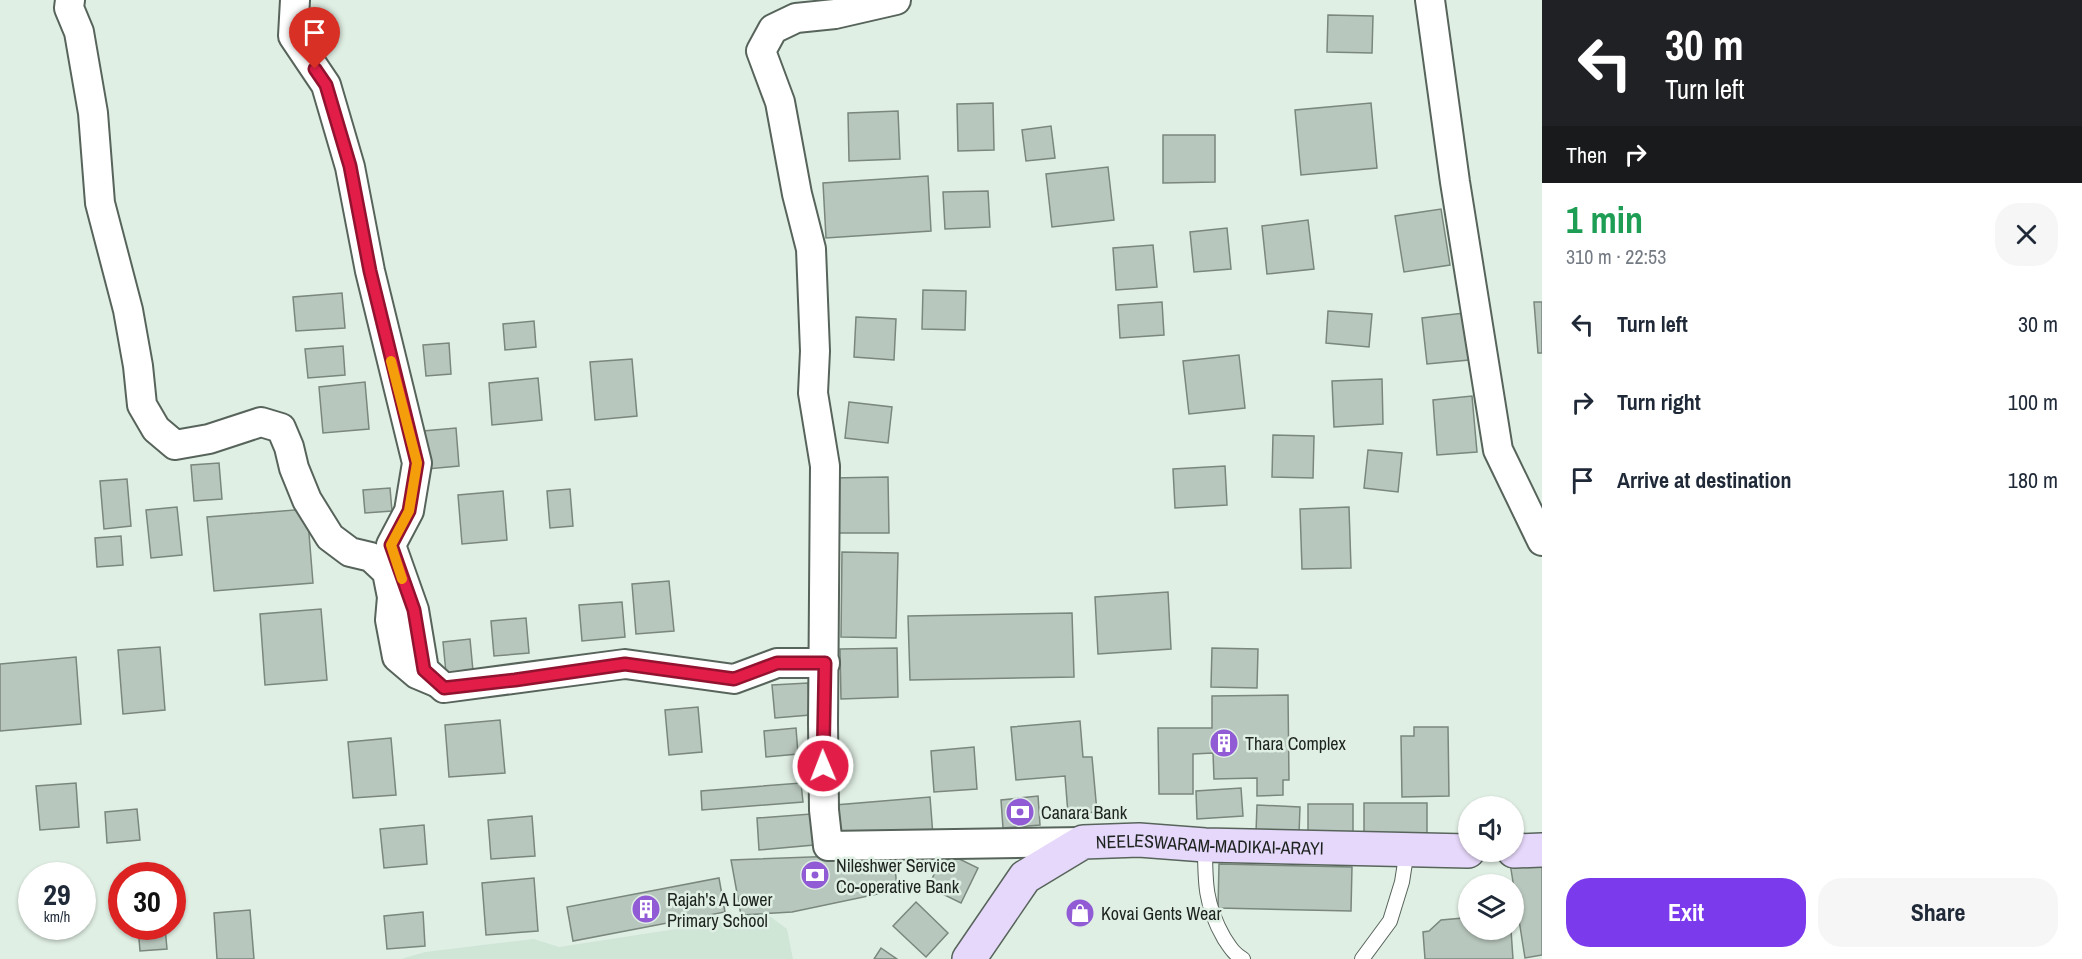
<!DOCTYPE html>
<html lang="en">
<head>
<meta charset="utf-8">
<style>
  body { margin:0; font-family:"Archivo Narrow",sans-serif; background:#f6f6f7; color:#1f2937; height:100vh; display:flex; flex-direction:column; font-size:22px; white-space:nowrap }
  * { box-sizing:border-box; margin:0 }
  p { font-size:20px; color:#747a83 }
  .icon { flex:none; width:33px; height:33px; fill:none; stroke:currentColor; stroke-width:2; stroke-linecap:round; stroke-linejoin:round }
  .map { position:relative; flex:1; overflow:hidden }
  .details { display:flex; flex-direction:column; background:#fff; width:540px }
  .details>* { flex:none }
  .banner { background:#202124; color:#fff; overflow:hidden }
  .buttons { position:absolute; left:1458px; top:796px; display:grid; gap:12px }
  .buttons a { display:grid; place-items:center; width:66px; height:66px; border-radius:50%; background:#fff; box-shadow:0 2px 4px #0004; font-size:30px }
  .speed { position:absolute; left:18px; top:862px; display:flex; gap:12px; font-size:30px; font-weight:700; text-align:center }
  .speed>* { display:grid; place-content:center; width:78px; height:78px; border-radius:50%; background:#fff; box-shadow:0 2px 4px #0004; line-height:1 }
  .speed small { font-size:15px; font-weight:400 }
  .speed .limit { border:9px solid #d22; background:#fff; color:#111 }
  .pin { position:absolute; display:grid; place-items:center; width:51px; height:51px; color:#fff; margin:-62px -26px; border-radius:50% 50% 50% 0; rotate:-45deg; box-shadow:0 0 6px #0007 }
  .pin .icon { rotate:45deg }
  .me { position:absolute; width:66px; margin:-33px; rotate:359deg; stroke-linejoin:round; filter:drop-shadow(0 0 4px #0008) }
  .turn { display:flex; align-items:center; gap:21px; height:126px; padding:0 24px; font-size:27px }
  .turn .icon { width:78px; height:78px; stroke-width:2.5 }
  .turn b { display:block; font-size:42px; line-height:51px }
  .then { display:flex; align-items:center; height:57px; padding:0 24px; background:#0003; gap:12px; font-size:22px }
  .round { display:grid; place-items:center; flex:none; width:63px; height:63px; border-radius:24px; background:#f6f6f7 }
  .head { display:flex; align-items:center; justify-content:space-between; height:102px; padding:0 24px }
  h1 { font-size:36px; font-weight:800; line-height:45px; color:#1e9e55 }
  .action { display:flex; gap:12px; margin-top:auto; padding:12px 24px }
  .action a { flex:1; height:69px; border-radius:24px; background:#7c3aed; color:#fff; font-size:24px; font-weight:800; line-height:69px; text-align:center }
  .action a+a { background:#f6f6f7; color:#1f2937 }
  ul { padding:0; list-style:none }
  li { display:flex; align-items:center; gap:18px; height:78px; padding:0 24px }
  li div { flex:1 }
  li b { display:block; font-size:22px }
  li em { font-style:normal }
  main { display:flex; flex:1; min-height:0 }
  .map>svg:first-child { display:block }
  .built { fill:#cfe5d6 }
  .building { fill:#b8c7bd; stroke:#79877d; stroke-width:1.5 }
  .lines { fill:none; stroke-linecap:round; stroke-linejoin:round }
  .lane-casing { stroke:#57645b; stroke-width:16 }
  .street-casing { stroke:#57645b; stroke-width:32 }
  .secondary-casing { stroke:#57645b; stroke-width:36 }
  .lane { stroke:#fff; stroke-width:14 }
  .street { stroke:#fff; stroke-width:28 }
  .secondary { stroke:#e6d8fa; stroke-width:33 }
  .route-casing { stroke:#92132f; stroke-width:15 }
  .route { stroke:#e11d48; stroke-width:10 }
  .slow { stroke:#f59e0b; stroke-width:10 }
  .labels { text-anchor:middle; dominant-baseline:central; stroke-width:5; stroke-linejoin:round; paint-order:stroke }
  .poi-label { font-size:18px; fill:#1d231f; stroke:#e0efe4; text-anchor:start }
  .street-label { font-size:18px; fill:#1d231f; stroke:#e0efe4 }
</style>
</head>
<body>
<main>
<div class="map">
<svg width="1542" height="959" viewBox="0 0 1542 959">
  <rect width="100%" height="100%" fill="#e0efe4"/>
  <path class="built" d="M768,915l19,14 6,30h-392l24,-7 109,-13 25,8z"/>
  <g class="building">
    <path d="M1328,15l45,1 -1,37 -45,-1z"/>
    <path d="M993,103l1,47 -36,1 -1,-47z"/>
    <path d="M1371,103l6,65 -76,7 -6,-65z"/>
    <path d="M898,111l2,48 -51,2 -1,-48z"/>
    <path d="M1051,126l4,32 -29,3 -4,-31z"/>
    <path d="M1163,135h52v47l-52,1z"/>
    <path d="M1108,167l6,53 -62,7 -6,-53z"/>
    <path d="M928,176l3,55 -105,7 -3,-55z"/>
    <path d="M988,191l2,36 -45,2 -2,-37z"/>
    <path d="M1441,209l9,56 -46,7 -9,-56z"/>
    <path d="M1308,220l6,49 -47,5 -5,-48z"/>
    <path d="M1227,228l4,41 -37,3 -4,-40z"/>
    <path d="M1153,245l4,42 -41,3 -3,-42z"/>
    <path d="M923,290l43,1 -1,39 -43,-1z"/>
    <path d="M342,293l3,35 -49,3 -3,-34z"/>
    <path d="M1162,302l2,33 -44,3 -2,-33z"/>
    <path d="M1534,302h8v51h-4z"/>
    <path d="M1328,311l44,3 -3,33 -43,-4z"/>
    <path d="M1464,313l5,47 -42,4 -5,-46z"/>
    <path d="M856,317l40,2 -2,41 -40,-3z"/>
    <path d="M534,321l2,26 -31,3 -2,-26z"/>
    <path d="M449,343l2,31 -25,2 -3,-31z"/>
    <path d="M343,346l2,29 -37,3 -3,-29z"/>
    <path d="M1239,355l6,53 -56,6 -6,-53z"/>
    <path d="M632,359l5,57 -42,4 -5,-58z"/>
    <path d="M538,378l4,42 -50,5 -3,-42z"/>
    <path d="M1382,379l1,45 -49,3 -2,-46z"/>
    <path d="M365,382l4,47 -46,4 -4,-46z"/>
    <path d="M1472,396l5,56 -40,3 -4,-55z"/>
    <path d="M849,402l43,5 -4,36 -43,-5z"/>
    <path d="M456,428l3,38 -32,3 -4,-38z"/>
    <path d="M1273,435l41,1 -1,42 -41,-1z"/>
    <path d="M1368,450l34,3 -4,39 -34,-4z"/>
    <path d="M219,463l3,36 -28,2 -3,-36z"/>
    <path d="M1225,466l2,39 -52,3 -2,-39z"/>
    <path d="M888,477l1,56h-56l-1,-55z"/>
    <path d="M127,479l4,47 -27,3 -4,-48z"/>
    <path d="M390,488l2,23 -27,2 -2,-23z"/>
    <path d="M570,489l3,37 -23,2 -3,-37z"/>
    <path d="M503,491l4,49 -45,4 -4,-49z"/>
    <path d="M177,507l5,48 -31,3 -5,-48z"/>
    <path d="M1349,507l2,61 -49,1 -2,-60z"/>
    <path d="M307,509l6,74 -99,8 -7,-74z"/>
    <path d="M121,536l2,29 -26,2 -2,-29z"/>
    <path d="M842,552l56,1 -2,85 -55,-1z"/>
    <path d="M669,581l5,50 -38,3 -4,-50z"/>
    <path d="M1168,592l3,57 -73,5 -3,-57z"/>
    <path d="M622,602l3,35 -43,4 -3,-36z"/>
    <path d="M321,609l6,71 -62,5 -5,-71z"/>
    <path d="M1072,613l2,64 -164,3 -2,-64z"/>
    <path d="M526,618l3,35 -35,3 -3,-35z"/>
    <path d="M470,639l3,32 -27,2 -3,-31z"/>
    <path d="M160,647l5,63 -42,4 -5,-64z"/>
    <path d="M897,648l1,49 -57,2 -1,-50z"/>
    <path d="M1212,648l46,1 -1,39 -46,-1z"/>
    <path d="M76,657l5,67 -81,7v-67z"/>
    <path d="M808,683l2,32 -35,3 -3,-33z"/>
    <path d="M1288,695l1,85h-6v15l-26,1v-18l-43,1 -1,-26 -20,1v40h-34l-1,-66h54v-32z"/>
    <path d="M698,707l4,45 -33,3 -4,-45z"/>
    <path d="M500,720l5,53 -56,4 -4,-52z"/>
    <path d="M1080,721l3,36h9l5,55 -29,2 -3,-38 -49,4 -5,-53z"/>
    <path d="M1414,727h34l1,69 -47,1 -1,-61h13z"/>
    <path d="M796,728l2,26 -32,3 -2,-26z"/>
    <path d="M391,738l5,57 -43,3 -5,-56z"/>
    <path d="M974,747l3,42 -43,3 -3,-41z"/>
    <path d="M76,783l3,44 -39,3 -4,-44z"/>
    <path d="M801,783l2,19 -101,8 -1,-19z"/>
    <path d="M1241,788l2,28 -46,3 -1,-28z"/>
    <path d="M1038,796l2,29 -37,3 -2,-28z"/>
    <path d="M930,797l3,39 -95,8 -3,-39z"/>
    <rect x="1364" y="803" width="63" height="33"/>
    <rect x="1308" y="804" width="45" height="30"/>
    <path d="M1257,805l43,2 -1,27 -43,-1z"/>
    <path d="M137,809l3,31 -33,3 -2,-31z"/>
    <path d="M811,814l3,31 -55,5 -2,-32z"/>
    <path d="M532,816l3,40 -44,3 -3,-39z"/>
    <path d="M424,825l3,39 -43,4 -4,-39z"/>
    <path d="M945,852l33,16 -17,35 -33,-16z"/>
    <path d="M894,854l3,36 -105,22 -51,3 -10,-55z"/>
    <path d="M1542,858v97l-17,3 -15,-95z"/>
    <path d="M1219,864l133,3 -1,44 -133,-3z"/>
    <path d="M534,878l4,53 -52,4 -4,-52z"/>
    <path d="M719,878l6,34 -152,29 -6,-34z"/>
    <path d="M916,902l32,31 -22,24 -33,-31z"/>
    <path d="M1468,905v25h43l2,29h-88l-2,-27 6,-1 12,-11 22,-2 -1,-12z"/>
    <path d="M250,910l4,49h-37l-3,-46z"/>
    <path d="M423,912l2,34 -38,3 -3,-33z"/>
    <path d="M138,927h27l2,22 -27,2z"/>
    <path d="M881,948l16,11h-23z"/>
  </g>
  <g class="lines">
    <g class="lane-casing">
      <g id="lane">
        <path d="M1205,845c0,37 0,60 19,93 6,9 9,15 19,21"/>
        <path d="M1362,959l28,-38 12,-39 5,-32"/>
      </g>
    </g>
    <g class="street-casing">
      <g id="street">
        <path d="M70,0l-1,8 10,24 14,81 7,90 28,107 10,56 4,39 14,24 19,16 34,-6 52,-17 20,6 8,19 5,21 13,32 23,37 20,15 21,5 16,15 5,25 -2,23 7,37 20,17 19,8"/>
        <path d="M295,0l-2,36 33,49 24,82 20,104 47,192 -8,48 -18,34 23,65 10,60 20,18 181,-24 109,15 43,-16h48"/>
        <path d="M896,0l-61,14 -39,4 -23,11 -12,22 19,51 17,92 14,55 4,102 -2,42 12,73 -2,257 1,87 4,36 255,-4"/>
        <path d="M1430,0l25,182 43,268 44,91"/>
      </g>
    </g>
    <g class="secondary-casing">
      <g id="secondary">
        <path d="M1514,851l28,-1"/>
        <path id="s1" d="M969,959l56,-82 58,-35 56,-2 66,5 263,6"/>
      </g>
    </g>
    <use href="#lane" class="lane"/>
    <use href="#street" class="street"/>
    <use href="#secondary" class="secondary"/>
  </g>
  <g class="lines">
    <g class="route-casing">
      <path id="route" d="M315,69l11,16 24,81 20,105 47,192 -8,48 -18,34 23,65 10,60 20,18 71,-8 110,-16 109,15 43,-16h48l-2,103"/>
    </g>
    <use href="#route" class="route"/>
    <path class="slow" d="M391,361l26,102 -8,48 -18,34 11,34"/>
  </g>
  <defs>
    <g id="building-disc" transform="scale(1.5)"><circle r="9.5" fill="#905bd4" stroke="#e0efe4"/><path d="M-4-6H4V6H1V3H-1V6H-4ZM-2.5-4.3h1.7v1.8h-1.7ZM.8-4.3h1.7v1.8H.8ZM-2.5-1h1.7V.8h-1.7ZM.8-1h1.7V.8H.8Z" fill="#fff"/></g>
    <g id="bank-disc" transform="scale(1.5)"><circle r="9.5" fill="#905bd4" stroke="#e0efe4"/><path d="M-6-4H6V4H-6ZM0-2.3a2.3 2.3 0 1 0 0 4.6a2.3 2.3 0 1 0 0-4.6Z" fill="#fff"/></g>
    <g id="shop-disc" transform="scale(1.5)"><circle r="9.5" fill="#905bd4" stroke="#e0efe4"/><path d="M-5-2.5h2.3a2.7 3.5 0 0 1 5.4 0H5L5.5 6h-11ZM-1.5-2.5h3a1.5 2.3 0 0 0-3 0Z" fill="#fff"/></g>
  </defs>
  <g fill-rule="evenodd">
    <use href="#building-disc" x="1224" y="743"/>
    <use href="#bank-disc" x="1020" y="812"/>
    <use href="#bank-disc" x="815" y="875"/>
    <use href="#building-disc" x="646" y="909"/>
    <use href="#shop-disc" x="1080" y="913"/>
  </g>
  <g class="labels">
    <g class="poi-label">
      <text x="1245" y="743">Thara Complex</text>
      <text x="1041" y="812">Canara Bank</text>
      <text x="836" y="865">Nileshwer Service<tspan x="836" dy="21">Co-operative Bank</tspan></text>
      <text x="667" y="899">Rajah's A Lower<tspan x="667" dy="21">Primary School</tspan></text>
      <text x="1101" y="913">Kovai Gents Wear</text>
    </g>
    <g class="street-label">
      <text stroke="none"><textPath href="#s1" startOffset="294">NEELESWARAM-MADIKAI-ARAYI</textPath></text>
    </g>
  </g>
</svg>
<div class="buttons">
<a><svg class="icon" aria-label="sound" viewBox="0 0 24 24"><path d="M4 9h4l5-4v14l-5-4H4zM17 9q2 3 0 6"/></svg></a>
<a><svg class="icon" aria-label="layers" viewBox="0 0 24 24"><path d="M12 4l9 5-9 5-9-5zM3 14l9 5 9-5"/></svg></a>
</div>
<div class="speed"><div>29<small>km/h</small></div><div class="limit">30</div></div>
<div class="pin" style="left:315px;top:69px;background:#d93025"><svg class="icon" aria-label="arrive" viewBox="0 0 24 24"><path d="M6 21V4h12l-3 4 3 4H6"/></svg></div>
<svg class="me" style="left:823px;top:766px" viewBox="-20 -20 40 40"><circle r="17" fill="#e11d48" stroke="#fff" stroke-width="3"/><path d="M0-11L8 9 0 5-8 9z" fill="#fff"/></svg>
</div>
<section class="details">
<div class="banner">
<div class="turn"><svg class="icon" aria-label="left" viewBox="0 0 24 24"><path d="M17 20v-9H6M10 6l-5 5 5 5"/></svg><div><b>30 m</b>Turn left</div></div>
<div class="then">Then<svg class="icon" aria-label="right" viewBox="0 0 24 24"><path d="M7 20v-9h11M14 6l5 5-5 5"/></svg></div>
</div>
<div class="head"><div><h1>1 min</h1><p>310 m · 22:53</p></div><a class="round"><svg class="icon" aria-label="close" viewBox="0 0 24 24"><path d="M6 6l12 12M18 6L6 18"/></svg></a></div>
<ul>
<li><svg class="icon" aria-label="left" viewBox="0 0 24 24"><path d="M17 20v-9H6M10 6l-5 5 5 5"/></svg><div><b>Turn left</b></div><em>30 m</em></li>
<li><svg class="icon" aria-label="right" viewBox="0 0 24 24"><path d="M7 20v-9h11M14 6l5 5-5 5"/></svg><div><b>Turn right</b></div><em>100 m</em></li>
<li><svg class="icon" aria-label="arrive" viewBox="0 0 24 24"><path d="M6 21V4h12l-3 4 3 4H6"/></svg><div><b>Arrive at destination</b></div><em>180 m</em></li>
</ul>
<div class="action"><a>Exit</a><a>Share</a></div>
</section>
</main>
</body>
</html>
